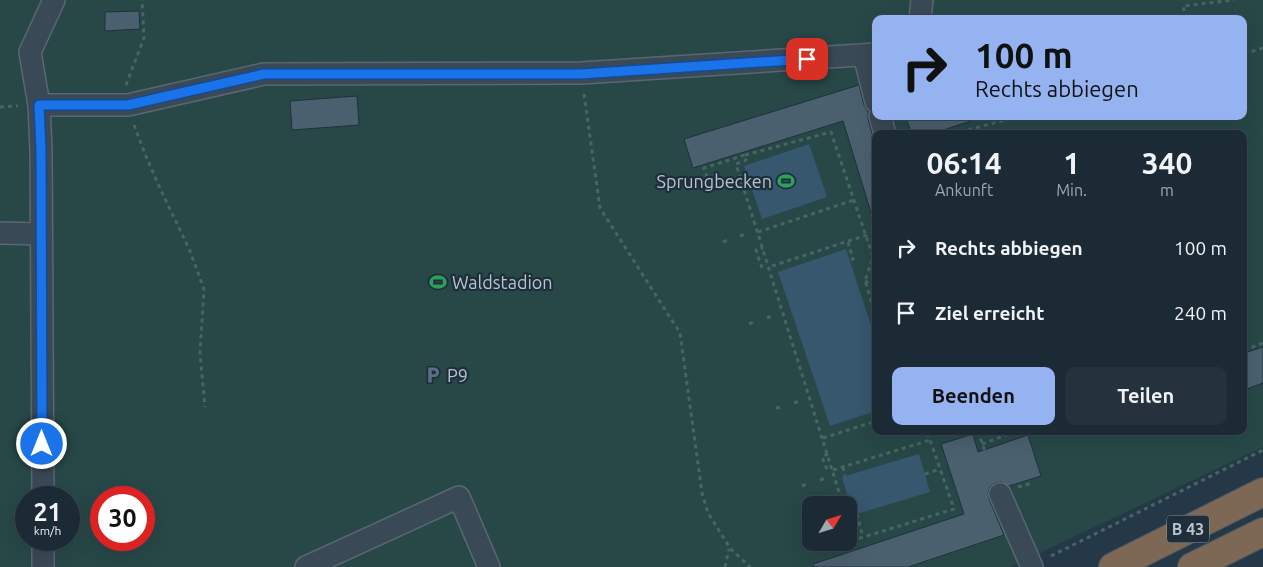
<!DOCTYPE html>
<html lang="de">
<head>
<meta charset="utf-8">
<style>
  body { margin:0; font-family:Ubuntu,sans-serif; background:#25323d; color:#f1f3f6; height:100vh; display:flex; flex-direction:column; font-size:19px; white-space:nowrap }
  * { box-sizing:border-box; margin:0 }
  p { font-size:16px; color:#a0a7ad }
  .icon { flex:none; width:28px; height:28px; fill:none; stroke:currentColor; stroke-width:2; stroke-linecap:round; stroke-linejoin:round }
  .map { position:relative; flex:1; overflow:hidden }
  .side { position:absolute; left:872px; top:130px; width:375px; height:305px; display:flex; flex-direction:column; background:#1c2a35; border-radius:10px; box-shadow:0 5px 20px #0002,0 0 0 1px #3a4650 }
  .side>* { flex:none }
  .hud { position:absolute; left:872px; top:15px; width:375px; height:105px; border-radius:10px; box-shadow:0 5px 20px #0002,0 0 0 1px #3a4650; background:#95b2f1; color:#111; overflow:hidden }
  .needle { width:32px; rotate:52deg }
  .tools { position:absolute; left:802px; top:496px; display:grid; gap:10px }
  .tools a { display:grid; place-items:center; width:55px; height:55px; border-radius:10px; background:#1c2a35; box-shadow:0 5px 20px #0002,0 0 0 1px #3a4650; font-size:25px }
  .speed { position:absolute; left:15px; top:486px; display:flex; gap:10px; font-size:25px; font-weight:700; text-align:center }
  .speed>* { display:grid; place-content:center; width:65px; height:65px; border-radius:50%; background:#1c2a35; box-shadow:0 5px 20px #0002,0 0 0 1px #3a4650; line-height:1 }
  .speed small { font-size:12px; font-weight:400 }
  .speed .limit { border:8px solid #d22; background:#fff; color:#111 }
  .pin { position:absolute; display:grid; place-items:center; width:42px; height:42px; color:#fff; margin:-21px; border-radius:10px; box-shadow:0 2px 8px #0006 }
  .me { position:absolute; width:55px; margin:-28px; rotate:0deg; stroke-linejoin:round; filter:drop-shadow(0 0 4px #0008) }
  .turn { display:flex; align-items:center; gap:18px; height:105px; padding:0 20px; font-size:22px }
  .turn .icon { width:65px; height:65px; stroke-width:2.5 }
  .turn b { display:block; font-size:35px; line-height:42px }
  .eta { display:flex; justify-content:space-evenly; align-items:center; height:85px; text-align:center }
  .eta b { font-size:30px; font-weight:700; line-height:35px }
  .primary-button { display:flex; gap:10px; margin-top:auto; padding:10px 20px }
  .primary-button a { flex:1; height:58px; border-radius:10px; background:#95b2f1; color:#111; font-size:20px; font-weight:700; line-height:58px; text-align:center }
  .primary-button a+a { background:#25323d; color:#f1f3f6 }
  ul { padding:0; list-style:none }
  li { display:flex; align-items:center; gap:15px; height:65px; padding:0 20px }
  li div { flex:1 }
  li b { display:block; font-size:19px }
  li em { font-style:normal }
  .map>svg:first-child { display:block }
  .green { fill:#274847; fill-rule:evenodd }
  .water { fill:#37576f }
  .building { fill:#4b606f; stroke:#20303d }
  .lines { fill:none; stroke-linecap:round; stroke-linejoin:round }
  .minor-casing { stroke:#586773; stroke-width:24 }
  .highway-casing { stroke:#445460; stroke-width:30 }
  .path { stroke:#476564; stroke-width:3; stroke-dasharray:4 4; stroke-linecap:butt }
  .minor { stroke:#3a4956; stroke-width:21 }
  .highway { stroke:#7d6856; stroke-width:28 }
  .route-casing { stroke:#114b97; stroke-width:12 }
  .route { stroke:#1a73e8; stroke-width:9 }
  .labels { text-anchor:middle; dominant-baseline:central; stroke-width:4.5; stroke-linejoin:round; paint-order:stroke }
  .shield { fill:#1e2e3b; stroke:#8a97a3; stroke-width:1 }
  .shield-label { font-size:16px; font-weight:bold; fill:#b8c4cf }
  .poi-label { font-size:18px; fill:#b8c4cf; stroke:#1e2e3b; text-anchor:start }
</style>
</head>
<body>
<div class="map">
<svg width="1263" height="567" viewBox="0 0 1263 567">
  <rect width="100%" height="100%" fill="#253847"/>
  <path class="green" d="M0,0h1263v447l-253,120h-1010zM876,19h368v97h-368zM876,134h368v297h-368zM26,498h43v42h-43zM101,498h43v42h-43zM811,505h38v37h-38z"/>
  <g class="water">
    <path d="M809,144l18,53 -65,22 -18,-53z"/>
    <path d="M846,249l30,92v70l-46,15 -52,-154z"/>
    <path d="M919,454l11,38 -77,23 -11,-38z"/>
  </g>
  <g class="building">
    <path d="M139,11l1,18 -35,2v-19z"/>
    <path d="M859,85l5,20 4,7v7l5,18 3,6v72l-4,1 -29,-95 -150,47 -9,-29z"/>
    <path d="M357,96l2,29 -67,5 -2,-29z"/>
    <path d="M905,116h68l1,4 -43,14h-19z"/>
    <path d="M1263,347v36l-19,7v-37z"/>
    <path d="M973,434l5,18 50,-17 13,41 -32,10 -8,-4 -6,1 -5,4 -2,6 1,6 15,36 -96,32h-94l-1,-3 151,-50 -23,-70z"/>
  </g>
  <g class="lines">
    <g class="minor-casing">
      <g id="minor">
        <path d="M920,19l2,-19"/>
        <path d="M864,55l12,47"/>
        <path d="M39,105h89l136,-31 317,-1 295,-19"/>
        <path d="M880,116l5,18"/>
        <path d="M0,233l41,1"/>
        <path d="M1000,494l32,73"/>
        <path d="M43,498l-2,-348 -2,-45 -9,-53 24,-52"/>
        <path d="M43,540v27"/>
        <path d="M306,567l153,-70 30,70"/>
      </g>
    </g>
    <g class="highway-casing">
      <g id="highway">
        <path d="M1113,567l150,-75"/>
        <path d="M1192,567l71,-35"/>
      </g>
    </g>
    <g class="path">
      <path d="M1186,19l-3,-13 51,-6"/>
      <path d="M1244,54l19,-6"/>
      <path d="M126,85l18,-47 -2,-38"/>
      <path d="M584,94l16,114 80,125 22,160 6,20 22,35 20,19"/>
      <path d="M0,107l18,-1"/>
      <path d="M134,125l11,29 13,30 32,67 14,38 -4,64 5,54"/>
      <path d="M953,134l67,-18"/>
      <path d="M745,155l86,-23 42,125 -8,24 11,34"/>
      <path d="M707,177l-3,-9 41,-13 1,5 -10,4 107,341"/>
      <path d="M758,232l96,-32"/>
      <path d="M740,236l6,-2"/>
      <path d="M723,242l5,-2"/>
      <path d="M848,242l5,17 -4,2"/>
      <path d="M772,266l104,-34"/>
      <path d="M762,268l-6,-18 7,-2"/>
      <path d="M865,281l11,6"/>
      <path d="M767,318l5,-2"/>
      <path d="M749,324l5,-2"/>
      <path d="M1244,350l19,-7"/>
      <path d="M794,403l5,-2"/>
      <path d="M776,408l5,-1"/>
      <path d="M978,431l15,44"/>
      <path d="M823,438l53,-17"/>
      <path d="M982,444l35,-13"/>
      <path d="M828,454l-6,3 6,15"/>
      <path d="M843,467l2,9"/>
      <path d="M833,470l97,-30"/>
      <path d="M925,474l15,-5"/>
      <path d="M820,480l5,-2"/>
      <path d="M802,486l5,-2"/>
      <path d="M1018,487l14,-4"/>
      <path d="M857,514l6,23"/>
      <path d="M849,522l5,18 100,-31 -27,-78"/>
      <path d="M1051,556l212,-106"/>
      <path d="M725,567l4,-18"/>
    </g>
    <use href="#minor" class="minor"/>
    <use href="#highway" class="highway"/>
  </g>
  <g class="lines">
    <g class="route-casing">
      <path id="route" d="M42,444l-1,-294 -2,-45h89l136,-31h317l226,-15"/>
    </g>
    <use href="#route" class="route"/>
  </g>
  <defs>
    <g id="stadium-bare" transform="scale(1.35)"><path d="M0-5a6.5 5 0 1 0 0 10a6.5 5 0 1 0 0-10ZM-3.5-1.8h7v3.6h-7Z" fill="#2e9e5b" stroke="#1e2e3b" stroke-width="2.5" paint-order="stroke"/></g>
    <g id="parking-bare" transform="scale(1.35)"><path d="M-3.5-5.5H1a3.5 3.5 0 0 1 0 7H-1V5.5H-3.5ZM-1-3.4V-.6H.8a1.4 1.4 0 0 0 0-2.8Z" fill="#5c6f8a" stroke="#1e2e3b" stroke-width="2.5" paint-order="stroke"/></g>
  </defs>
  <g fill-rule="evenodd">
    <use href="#stadium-bare" x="786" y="181"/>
    <use href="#stadium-bare" x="438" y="282"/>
    <use href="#parking-bare" x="433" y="375"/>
  </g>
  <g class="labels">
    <rect class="shield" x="1167" y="515.5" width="42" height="27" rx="4"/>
    <g class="shield-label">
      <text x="1188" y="529">B 43</text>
    </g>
    <g class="poi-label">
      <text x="772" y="181" text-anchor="end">Sprungbecken</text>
      <text x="452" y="282">Waldstadion</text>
      <text x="447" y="375">P9</text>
    </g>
  </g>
</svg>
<div class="tools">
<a><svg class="needle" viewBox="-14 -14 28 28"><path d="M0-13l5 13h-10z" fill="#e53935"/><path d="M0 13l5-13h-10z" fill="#a0a7ad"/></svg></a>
</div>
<div class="speed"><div>21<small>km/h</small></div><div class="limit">30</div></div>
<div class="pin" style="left:807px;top:59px;background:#d93025"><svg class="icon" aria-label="arrive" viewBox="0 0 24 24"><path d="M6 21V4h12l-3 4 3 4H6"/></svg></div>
<svg class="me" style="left:42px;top:444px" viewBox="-20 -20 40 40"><circle r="17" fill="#1a73e8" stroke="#fff" stroke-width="3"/><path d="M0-11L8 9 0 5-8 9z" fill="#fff"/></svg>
<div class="hud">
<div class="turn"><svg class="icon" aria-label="right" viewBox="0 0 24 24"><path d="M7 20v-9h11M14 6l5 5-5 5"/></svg><div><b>100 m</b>Rechts abbiegen</div></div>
</div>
<section class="side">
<div class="eta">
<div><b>06:14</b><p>Ankunft</p></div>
<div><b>1</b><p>Min.</p></div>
<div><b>340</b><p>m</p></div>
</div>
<ul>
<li><svg class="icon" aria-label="right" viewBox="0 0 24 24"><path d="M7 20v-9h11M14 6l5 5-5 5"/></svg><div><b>Rechts abbiegen</b></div><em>100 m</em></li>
<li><svg class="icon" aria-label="arrive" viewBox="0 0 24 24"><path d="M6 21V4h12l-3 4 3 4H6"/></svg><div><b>Ziel erreicht</b></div><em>240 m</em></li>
</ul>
<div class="primary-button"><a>Beenden</a><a>Teilen</a></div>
</section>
</div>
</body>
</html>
